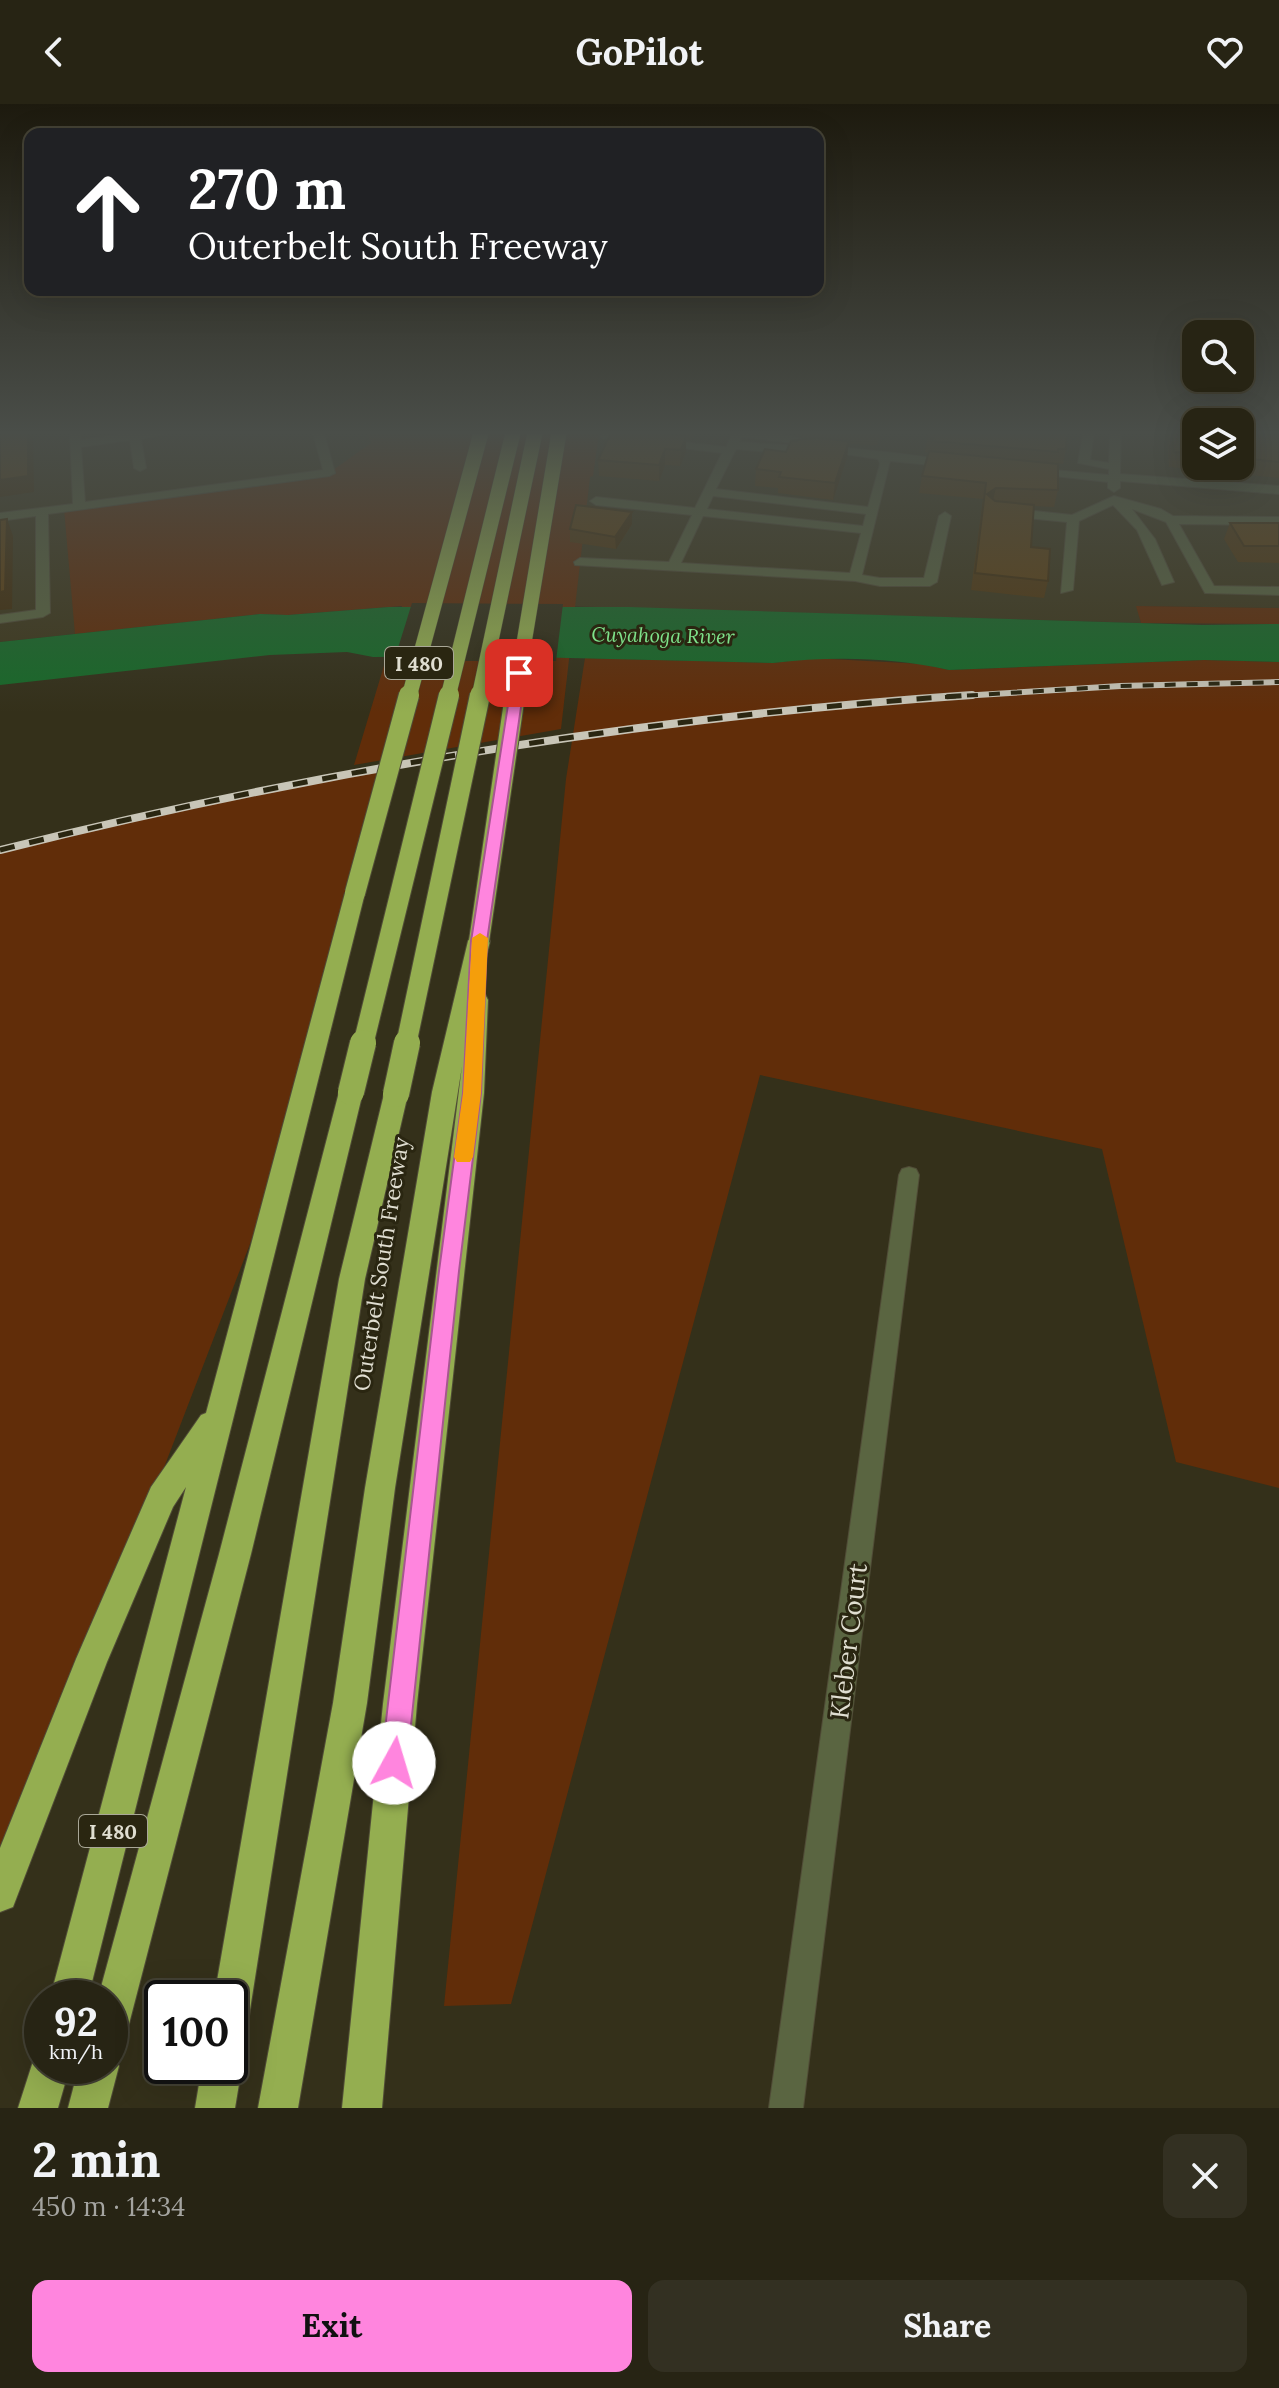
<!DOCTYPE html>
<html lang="en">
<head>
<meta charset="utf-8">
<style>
  body { margin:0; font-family:Lora,serif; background:#333022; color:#f1f3f6; height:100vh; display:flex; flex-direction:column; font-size:30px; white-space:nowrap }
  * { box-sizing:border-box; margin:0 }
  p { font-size:26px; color:#a4a4a0 }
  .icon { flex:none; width:44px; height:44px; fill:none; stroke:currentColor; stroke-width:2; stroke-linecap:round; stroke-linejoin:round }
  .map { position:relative; height:2004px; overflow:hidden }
  .drawer { display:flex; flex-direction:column; background:#272414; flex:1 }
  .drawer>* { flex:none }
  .guide { position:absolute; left:24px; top:24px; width:800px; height:168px; border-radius:16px; box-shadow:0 8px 32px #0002,0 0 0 2px #434134; background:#202124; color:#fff; overflow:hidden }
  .buttons { position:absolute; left:1182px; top:216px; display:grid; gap:16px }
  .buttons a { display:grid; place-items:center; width:72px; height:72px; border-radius:16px; background:#272414; box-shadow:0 8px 32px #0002,0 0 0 2px #434134; font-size:40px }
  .speed { position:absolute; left:24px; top:1876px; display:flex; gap:16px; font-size:40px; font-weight:700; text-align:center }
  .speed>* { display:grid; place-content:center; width:104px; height:104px; border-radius:50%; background:#272414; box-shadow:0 8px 32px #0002,0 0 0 2px #434134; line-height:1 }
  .speed small { font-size:20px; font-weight:400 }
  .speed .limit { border:4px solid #111; border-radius:12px; background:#fff; color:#111 }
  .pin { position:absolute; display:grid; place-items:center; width:68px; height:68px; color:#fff; margin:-34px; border-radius:16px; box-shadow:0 4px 12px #0006 }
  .me { position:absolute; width:88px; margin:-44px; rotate:6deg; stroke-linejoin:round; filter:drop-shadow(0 0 6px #0008) }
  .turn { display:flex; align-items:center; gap:28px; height:168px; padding:0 32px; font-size:36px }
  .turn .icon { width:104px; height:104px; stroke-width:2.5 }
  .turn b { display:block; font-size:56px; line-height:68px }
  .round { display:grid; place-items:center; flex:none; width:84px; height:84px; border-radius:16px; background:#333022 }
  .summary { display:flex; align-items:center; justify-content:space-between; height:136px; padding:0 32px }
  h1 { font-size:48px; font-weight:700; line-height:60px }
  .primary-button { display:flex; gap:16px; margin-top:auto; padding:16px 32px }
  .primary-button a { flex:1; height:92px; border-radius:16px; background:#ff85de; color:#111; font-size:32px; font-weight:700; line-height:92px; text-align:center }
  .primary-button a+a { background:#333022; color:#f1f3f6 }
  header { display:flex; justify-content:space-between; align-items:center; height:104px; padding:0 32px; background:#272414; font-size:36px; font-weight:700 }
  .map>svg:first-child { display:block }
  .built { fill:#3e381c }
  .green { fill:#612d09 }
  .water { fill:#186929 }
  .pier { fill:#34301a }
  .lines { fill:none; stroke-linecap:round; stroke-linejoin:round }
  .minor-casing { stroke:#504c37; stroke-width:2 }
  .highway-casing { stroke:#504c37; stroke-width:2 }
  .minor { fill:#5a6541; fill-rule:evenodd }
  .highway { fill:#94ae50; fill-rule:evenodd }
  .rail-far1-casing { stroke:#c8c5b7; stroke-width:6 }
  .rail-casing { stroke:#c8c5b7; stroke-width:8 }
  .rail-far1 { stroke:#2a2611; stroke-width:4; stroke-dasharray:11; stroke-linecap:butt }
  .rail { stroke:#2a2611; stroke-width:5; stroke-dasharray:15; stroke-linecap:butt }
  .highway-bridge-far2-casing { stroke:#504c37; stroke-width:16; stroke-linecap:butt }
  .highway-bridge-far1-casing { stroke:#504c37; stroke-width:22; stroke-linecap:butt }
  .highway-bridge-casing { stroke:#504c37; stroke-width:28; stroke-linecap:butt }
  .highway-bridge-far2 { stroke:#94ae50; stroke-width:15 }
  .highway-bridge-far1 { stroke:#94ae50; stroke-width:20 }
  .highway-bridge { stroke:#94ae50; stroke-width:26 }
  .wall { fill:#52380f }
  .shaded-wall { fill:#422e0c }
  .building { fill:#5f4111; stroke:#422e0c; stroke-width:2 }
  .route { fill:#ff85de; stroke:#a65690; stroke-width:2 }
  .slow { fill:#f59e0b }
  .labels { text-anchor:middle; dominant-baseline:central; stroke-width:6; stroke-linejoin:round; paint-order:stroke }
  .far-water-label { font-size:20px; font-style:italic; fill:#7ee28a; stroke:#2a2611 }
  .shield { fill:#2a2611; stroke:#a9a797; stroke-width:2 }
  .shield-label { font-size:20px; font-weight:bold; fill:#e0ded1 }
  .street-label { font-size:22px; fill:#e0ded1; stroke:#2a2611 }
  .near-street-label { font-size:26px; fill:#e0ded1; stroke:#2a2611 }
</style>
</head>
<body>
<header><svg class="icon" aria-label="back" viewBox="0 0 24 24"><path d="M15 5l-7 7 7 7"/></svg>GoPilot<svg class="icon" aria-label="heart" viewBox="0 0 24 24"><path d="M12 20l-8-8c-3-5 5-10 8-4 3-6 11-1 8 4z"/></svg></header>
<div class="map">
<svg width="1279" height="2004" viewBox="0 0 1279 2004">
  <rect width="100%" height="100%" fill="#34301a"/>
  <g class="built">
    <path d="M0,329h455l-167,182 -28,-1 -260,28z"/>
    <path d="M560,329h636v33h44v-33h39v175l-142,-2 4,17 -612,-18z"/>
  </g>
  <g class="green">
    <path d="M367,329h232l-6,43 -3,1 -29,252 -207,36 48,-159 -114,9 -28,-1 -185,20 -11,-125 265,-36 42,-30z"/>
    <path d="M1136,502l143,2v16l-138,-1z"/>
    <path d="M585,554l188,5 39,-5 111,6 26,6 255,-10 75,2v826l-103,-26 -74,-313 -342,-74 -249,929 -67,2 122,-1227z"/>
    <path d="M395,659l-137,460 -258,671v-1044l115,-30z"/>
  </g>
  <path class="water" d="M389,503h240l574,18 76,-1v38l-75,-2 -255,10c-57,-13 -119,-14 -176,-7l-280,-7 -120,1 -26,-5 -77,3 -270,30v-43l260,-28 28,1z"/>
  <path class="pier" d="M412,499l151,1 -7,57h-162z"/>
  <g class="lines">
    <g class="minor-casing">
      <g id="minor">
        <path d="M70,329h10l1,7 49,-7h38l-27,6 5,29 -6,3 -6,-3 -4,-28 -49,7 4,55 238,-32 -10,-37h11l11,40 -6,3 -281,38 2,99 -7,4 -43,6v-8l36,-5v-94l-36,5v-8l73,-9z"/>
        <path d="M606,329l120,14 7,-14c20,0 42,-1 62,4 8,2 16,7 23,8 45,5 92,8 137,17v4l-4,1 -61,-6 -28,114 18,3h44l15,-62 6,-4 6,4 -14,66 -7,4h-50l-25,-5 -280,-16 -1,-3 6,-4 89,4 23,-47 -96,-10 -6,-4 6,-4 99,11 27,-55 -120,-15 -2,-2zM742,333l51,6 7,3 -61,-4zM736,345l55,5 26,-4 61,9 2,5 -12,43 -152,-18zM713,392l153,18 -3,12 -156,-17zM703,412l158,17 -11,40 -169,-10z"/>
        <path d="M1083,329h11l-4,27 19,3 1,-30h11l-1,41 159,12v8l-159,-13v7l-6,4 -6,-4v-6l-81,-9v-4l4,-1 78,7v-6l-31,-6z"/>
        <path d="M1114,392l47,13 12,7 106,1v8l-100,-1 35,62 65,1v8l-74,-2 -39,-71 -34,-13 23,30 19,43 -12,3 -25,-55 -24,-25 -34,16 -6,69 -12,3 6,-71 -60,-6 -6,-4 6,-4 65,7z"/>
        <path d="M909,1063l7,2 3,6 -116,933h-34l130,-933 3,-6z"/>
      </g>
    </g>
    <g class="highway-casing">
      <g id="highway">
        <path d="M355,782l10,7 -277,1105h-38l136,-511 -13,20 -66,155 -94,245 -13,5v-64l76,-189 75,-172 50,-72 5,-2 139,-520z"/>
        <path d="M479,830l8,2 3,5 -12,51 7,2 3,6 -4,93 -67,611 -35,404h-40l41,-404 79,-638 -67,422 -28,215 -69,405h-40l75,-405 32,-215 67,-396 36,-151 3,-5z"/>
        <path d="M351,979l8,3 4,6 -112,462 -122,470 -5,14 -14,5v-45h-12l121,-444 120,-462 4,-6z"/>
        <path d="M396,981l8,3 4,6 -43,185 -116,737 -5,14 -14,5v-37h-16l125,-719 45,-185 4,-6z"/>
        <path d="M42,1946v16h28l-12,42h-40l18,-56z"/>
        <path d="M230,1946l6,2 6,14 -7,42h-40l7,-42h28z"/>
        <path d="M110,1947l9,15 -11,42h-40l11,-42h31z"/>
      </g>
    </g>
    <use href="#minor" class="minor"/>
    <use href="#highway" class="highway"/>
    <g class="rail-far1-casing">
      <path id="rail-far1" d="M945,593l175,-11 159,-4"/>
    </g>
    <g class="rail-casing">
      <path id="rail" d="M0,746c320,-80 643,-133 972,-155"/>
    </g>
    <use href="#rail-far1" class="rail-far1"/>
    <use href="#rail" class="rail"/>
    <g class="highway-bridge-far2-casing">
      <g id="highway-bridge-far2">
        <path d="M409,593l72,-264"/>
        <path d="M448,593l65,-264"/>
        <path d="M479,593l56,-264"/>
        <path d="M515,593l44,-264"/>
      </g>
    </g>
    <g class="highway-bridge-far1-casing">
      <g id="highway-bridge-far1">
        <path d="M355,789l54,-198"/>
        <path d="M479,837l36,-246"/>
        <path d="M363,941l86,-350"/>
        <path d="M406,941l74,-350"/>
      </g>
    </g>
    <g class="highway-bridge-casing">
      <g id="highway-bridge">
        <path d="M351,988l12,-49"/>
        <path d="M396,990l11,-51"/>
      </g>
    </g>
    <use href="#highway-bridge-far2" class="highway-bridge-far2"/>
    <use href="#highway-bridge-far1" class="highway-bridge-far1"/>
    <use href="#highway-bridge" class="highway-bridge"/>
  </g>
  <g class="wall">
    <path d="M611,329h82l-3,7 -4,-1v13l-6,14 -15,-1 -6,16 -60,-5 -1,-16z"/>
    <path d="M774,329h106l-3,12 -29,-1 -1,13 -14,43 -55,-7v-5l-23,-2 1,-17 52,-30 -13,-5z"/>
    <path d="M928,329l138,16 -3,15 -8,-1 3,27 -4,17 -20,-1 -3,41 17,34 -4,17 -73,-8 12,-91 -64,-6 3,-17 7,-24h-4z"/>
    <path d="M1168,329h28v33h44v-33h35l4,1v44l-110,-11 -2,-30z"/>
    <path d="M632,408v12l-16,25 -46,-7v-13z"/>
    <path d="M1230,419h49v40l-41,-1 -14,-23z"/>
  </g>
  <g class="shaded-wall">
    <path d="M28,329h4l1,3 1,56 -34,5v-17z"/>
    <path d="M686,332v16l-6,14 1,-16z"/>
    <path d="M849,337l-2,16 -14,43 2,-17z"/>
    <path d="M665,345v16l-6,16v-16z"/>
    <path d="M996,384l-4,16 -5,-10z"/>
    <path d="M632,408v12l-16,25 -1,-12z"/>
    <path d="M7,415l6,17 -1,73 -12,1v-18z"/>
  </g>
  <g class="building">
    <path d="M0,329h28v43l-28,4z"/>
    <path d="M611,329h52l23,3 -5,14 -16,-1 -6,16 -61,-5z"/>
    <path d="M928,329h139l-1,16h-8v3l-126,-11 1,-3 -6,-1z"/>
    <path d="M1172,329h24v21l-22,-2z"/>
    <path d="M1240,329l39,1v28l-39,-4z"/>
    <path d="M815,334l34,3 -14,42 -56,-6 2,-5 -25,-3 9,-20 21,3 5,-11z"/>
    <path d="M929,347l129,13v26l-62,-2 -9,6 8,7 39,4 -3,42 19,2 -2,32 -73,-8 11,-90 -64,-7z"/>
    <path d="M576,401l56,7 -17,25 -45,-8z"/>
    <path d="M7,415l-2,72 -5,1v-72z"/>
    <path d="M1230,419h49v23h-35z"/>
  </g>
  <linearGradient id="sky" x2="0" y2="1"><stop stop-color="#1d1a0e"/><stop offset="0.54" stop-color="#4a4e49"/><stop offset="1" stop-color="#4a4e49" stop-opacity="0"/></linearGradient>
  <rect width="1279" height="609" fill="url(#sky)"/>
  <path class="route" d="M519,565l7,4 -39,268 -6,152 -22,178 -52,492 -4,9 -9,4 -9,-4 -4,-9 58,-492 24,-178 8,-152 42,-268z"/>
  <path class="slow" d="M480,829l8,5 -7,155 -8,64 -3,5h-13l-3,-5 9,-64 9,-155z"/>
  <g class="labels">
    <g class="far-water-label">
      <text transform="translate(663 531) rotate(1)">Cuyahoga River</text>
    </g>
    <g class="shield">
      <rect x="385" y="543" width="68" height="32" rx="6"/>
      <rect x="79" y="1711" width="68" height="32" rx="6"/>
    </g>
    <g class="shield-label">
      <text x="419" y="559">I 480</text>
      <text x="113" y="1727">I 480</text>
    </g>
    <g class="street-label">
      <text transform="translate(381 1160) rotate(-81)">Outerbelt South Freeway</text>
    </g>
    <g class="near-street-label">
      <text transform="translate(848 1537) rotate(-83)">Kleber Court</text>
    </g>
  </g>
</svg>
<div class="buttons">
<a><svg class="icon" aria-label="search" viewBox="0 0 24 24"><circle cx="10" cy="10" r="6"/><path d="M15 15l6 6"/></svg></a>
<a><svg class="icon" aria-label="layers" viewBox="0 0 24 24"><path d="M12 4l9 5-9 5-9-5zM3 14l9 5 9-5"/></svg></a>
</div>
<div class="speed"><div>92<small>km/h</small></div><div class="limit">100</div></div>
<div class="pin" style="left:519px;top:569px;background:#d93025"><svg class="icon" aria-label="arrive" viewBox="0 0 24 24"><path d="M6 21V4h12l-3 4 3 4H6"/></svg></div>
<svg class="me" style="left:394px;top:1659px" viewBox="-20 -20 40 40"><circle r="19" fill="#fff"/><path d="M0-13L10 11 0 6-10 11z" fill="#ff85de"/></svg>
<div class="guide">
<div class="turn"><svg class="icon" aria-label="ahead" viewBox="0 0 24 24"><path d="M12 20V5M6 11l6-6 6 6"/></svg><div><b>270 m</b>Outerbelt South Freeway</div></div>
</div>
</div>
<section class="drawer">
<div class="summary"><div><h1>2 min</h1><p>450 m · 14:34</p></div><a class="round"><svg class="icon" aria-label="close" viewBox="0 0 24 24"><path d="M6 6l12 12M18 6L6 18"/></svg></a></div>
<div class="primary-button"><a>Exit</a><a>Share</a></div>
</section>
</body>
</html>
